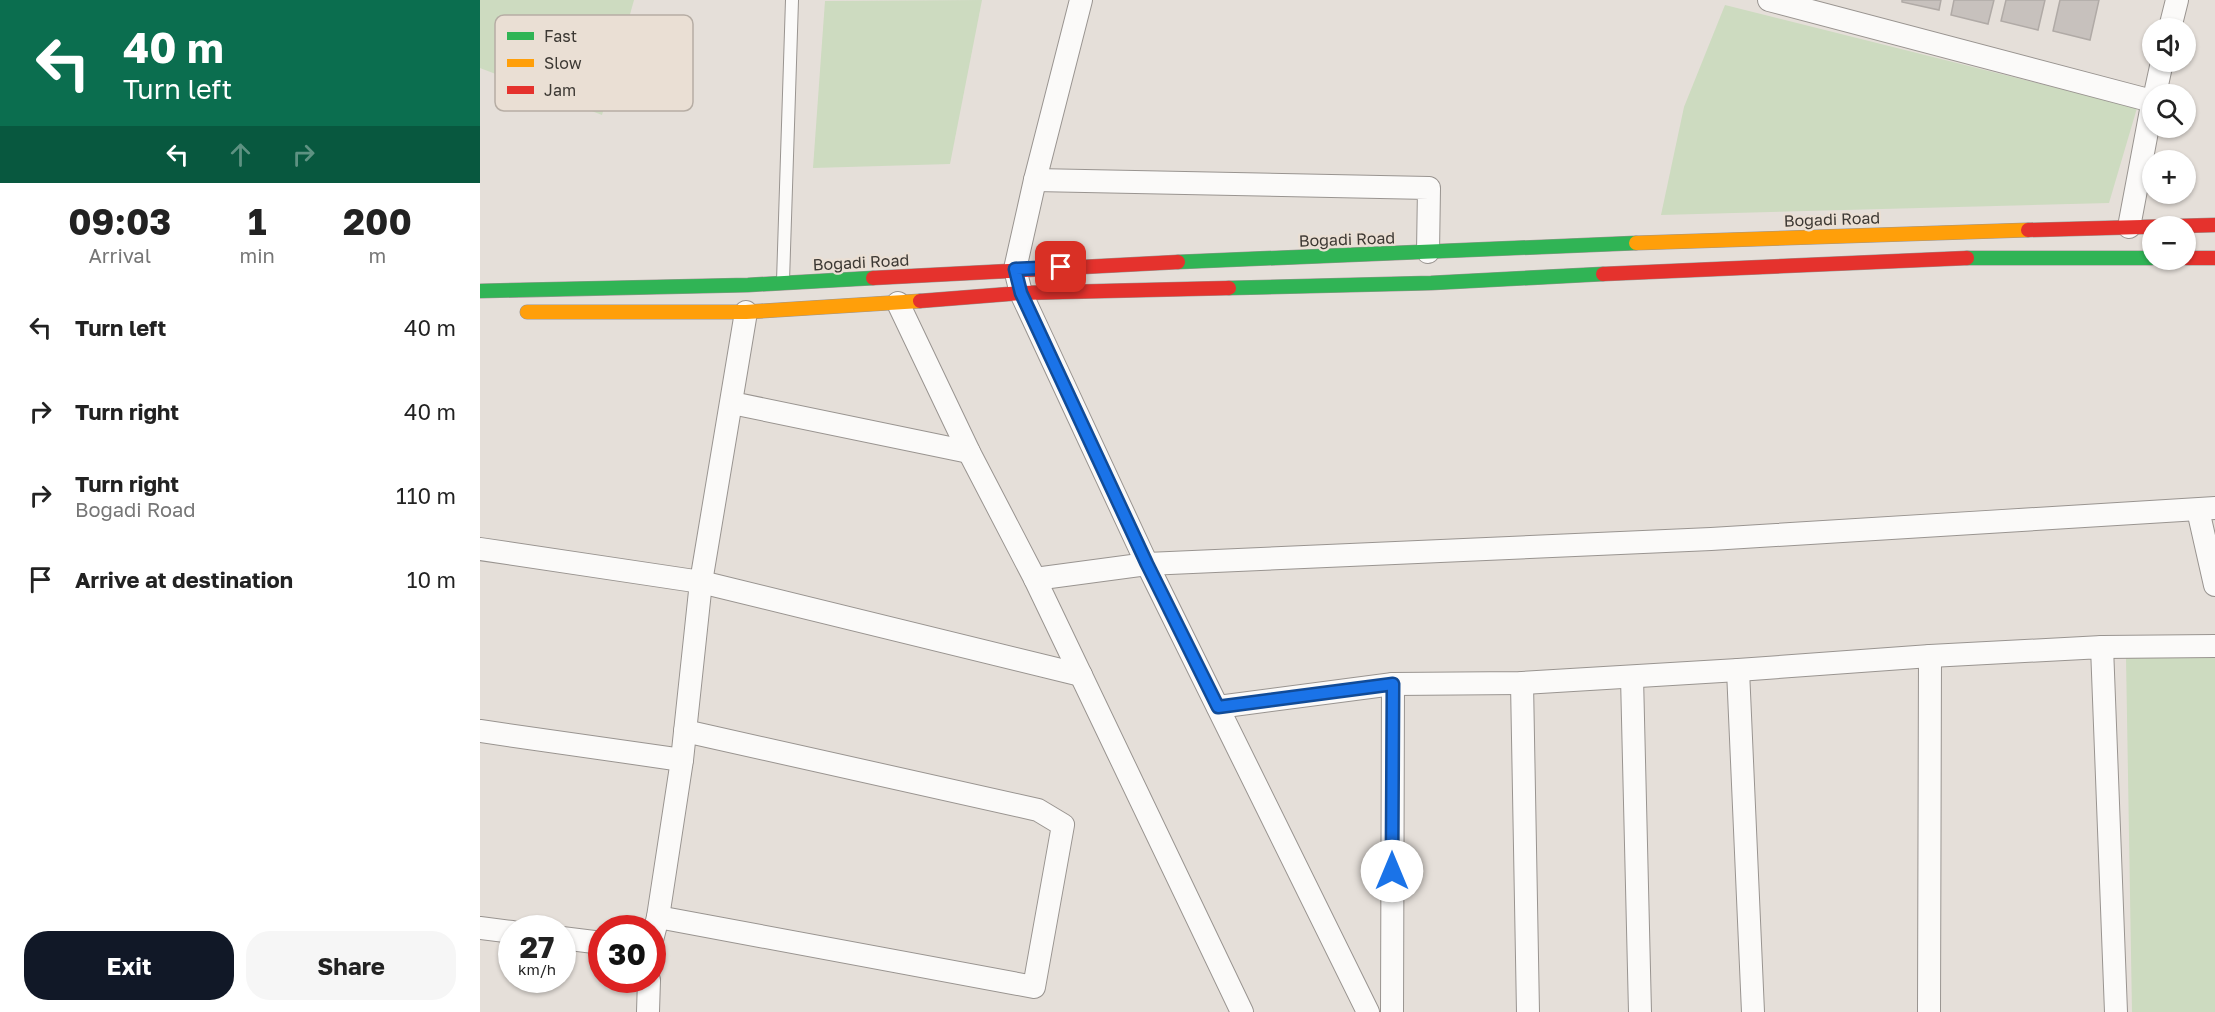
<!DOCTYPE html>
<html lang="en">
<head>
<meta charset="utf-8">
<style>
  body { margin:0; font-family:"Golos Text",sans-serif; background:#f6f6f6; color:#222; height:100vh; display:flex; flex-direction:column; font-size:22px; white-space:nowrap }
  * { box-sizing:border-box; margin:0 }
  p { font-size:20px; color:#767676 }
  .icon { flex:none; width:33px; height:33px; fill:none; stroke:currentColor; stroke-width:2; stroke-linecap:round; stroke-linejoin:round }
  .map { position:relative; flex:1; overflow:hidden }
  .details { display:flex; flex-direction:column; background:#fff; width:480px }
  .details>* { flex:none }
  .top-card { background:#0b6e4f; color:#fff; overflow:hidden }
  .fabs { position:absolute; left:1662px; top:18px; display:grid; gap:12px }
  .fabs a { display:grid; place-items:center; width:54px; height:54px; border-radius:50%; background:#fff; box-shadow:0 2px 4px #0004; font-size:30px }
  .speed { position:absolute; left:18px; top:915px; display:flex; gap:12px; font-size:30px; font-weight:700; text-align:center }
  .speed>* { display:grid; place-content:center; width:78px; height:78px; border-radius:50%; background:#fff; box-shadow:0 2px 4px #0004; line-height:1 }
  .speed small { font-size:15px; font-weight:400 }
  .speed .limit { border:9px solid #d22; background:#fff; color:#111 }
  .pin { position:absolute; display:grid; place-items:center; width:51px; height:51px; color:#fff; margin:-26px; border-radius:12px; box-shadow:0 3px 9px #0006 }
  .me { position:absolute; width:66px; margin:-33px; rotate:0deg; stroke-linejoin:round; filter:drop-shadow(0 0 4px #0008) }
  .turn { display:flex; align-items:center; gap:21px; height:126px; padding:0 24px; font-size:27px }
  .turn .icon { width:78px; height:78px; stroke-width:2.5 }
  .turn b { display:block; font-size:42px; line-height:51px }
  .lanes { display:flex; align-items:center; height:57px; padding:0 24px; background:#0003; justify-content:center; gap:30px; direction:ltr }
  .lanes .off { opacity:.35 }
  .eta { display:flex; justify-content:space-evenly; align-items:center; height:102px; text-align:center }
  .eta b { font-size:36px; font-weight:700; line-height:42px }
  .primary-button { display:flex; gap:12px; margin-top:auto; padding:12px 24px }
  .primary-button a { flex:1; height:69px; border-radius:24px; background:#111827; color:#fff; font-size:24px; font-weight:700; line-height:69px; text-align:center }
  .primary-button a+a { background:#f6f6f6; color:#222 }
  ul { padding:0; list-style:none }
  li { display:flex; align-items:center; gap:18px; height:84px; padding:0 24px }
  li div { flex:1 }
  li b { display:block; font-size:22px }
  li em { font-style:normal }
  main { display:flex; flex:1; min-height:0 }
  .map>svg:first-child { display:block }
  .green { fill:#cddbc0 }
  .building { fill:#c7c1bd; stroke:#b0aaa6; stroke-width:1.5 }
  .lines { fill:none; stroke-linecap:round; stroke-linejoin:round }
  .lane-casing { stroke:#999490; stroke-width:14 }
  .street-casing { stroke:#999490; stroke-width:24 }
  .fast-casing { stroke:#999490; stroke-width:15 }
  .slow-casing { stroke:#999490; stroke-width:15 }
  .jam-casing { stroke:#999490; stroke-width:15 }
  .lane { stroke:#fbfaf9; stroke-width:12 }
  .street { stroke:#fbfaf9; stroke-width:22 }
  .fast { stroke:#30b455; stroke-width:14 }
  .slow { stroke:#ff9f0a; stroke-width:14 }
  .jam { stroke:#e5322d; stroke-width:14 }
  .route-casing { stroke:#114b97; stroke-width:15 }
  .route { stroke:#1a73e8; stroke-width:10 }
  .labels { text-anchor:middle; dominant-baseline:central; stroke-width:4.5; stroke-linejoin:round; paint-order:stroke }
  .street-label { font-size:16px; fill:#3c3833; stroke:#eadfd4 }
  .key { fill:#eadfd4; stroke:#b6ada4; stroke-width:1.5 }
  .key-label { font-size:16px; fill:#3c3833 }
</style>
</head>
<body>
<main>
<section class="details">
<div class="top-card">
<div class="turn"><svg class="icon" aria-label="left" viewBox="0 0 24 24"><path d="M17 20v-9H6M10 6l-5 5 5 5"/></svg><div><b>40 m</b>Turn left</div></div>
<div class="lanes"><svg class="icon" aria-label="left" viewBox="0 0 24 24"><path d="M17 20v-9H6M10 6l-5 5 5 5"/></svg><svg class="icon off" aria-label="ahead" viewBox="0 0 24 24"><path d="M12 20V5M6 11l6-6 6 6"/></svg><svg class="icon off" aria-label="right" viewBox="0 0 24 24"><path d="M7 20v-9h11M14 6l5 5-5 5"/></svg></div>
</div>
<div class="eta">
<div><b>09:03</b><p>Arrival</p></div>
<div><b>1</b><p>min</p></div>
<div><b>200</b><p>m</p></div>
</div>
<ul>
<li><svg class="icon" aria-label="left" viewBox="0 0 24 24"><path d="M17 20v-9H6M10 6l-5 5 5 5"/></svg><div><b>Turn left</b></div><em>40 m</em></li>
<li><svg class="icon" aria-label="right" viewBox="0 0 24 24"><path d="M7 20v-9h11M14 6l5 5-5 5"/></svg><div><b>Turn right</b></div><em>40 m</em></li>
<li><svg class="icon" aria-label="right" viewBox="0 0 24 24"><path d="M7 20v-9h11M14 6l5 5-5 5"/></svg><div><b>Turn right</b><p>Bogadi Road</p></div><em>110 m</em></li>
<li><svg class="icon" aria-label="arrive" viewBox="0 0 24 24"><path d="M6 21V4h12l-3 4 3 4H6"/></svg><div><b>Arrive at destination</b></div><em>10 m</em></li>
</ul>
<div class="primary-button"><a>Exit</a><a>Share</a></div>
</section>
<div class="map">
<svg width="1735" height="1012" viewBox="0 0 1735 1012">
  <rect width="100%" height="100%" fill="#e5dfd9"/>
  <g class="green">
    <path d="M0,0h154l-32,115 -122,-47z"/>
    <path d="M502,0l-32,164 -137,4 12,-167z"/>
    <path d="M1245,5l412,103 -28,95 -448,12 23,-108z"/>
    <path d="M1646,657l89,1v354h-83z"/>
  </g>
  <g class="building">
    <path d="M1422,0h39l-2,10 -37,-8z"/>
    <path d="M1474,0h40l-6,24 -37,-9z"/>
    <path d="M1526,0h39l-7,30 -37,-9z"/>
    <path d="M1580,0h39l-9,40 -37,-9z"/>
  </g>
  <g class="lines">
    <g class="lane-casing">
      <path id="lane" d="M303,281l9,-281"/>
    </g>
    <g class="street-casing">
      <g id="street">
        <path d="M601,0l-46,180 -20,89 6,24 126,271 221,448"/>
        <path d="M1289,0l383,101"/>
        <path d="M1690,28l7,-28"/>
        <path d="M1675,94l7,-32"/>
        <path d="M555,180l394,8 -1,64"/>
        <path d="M1649,227l23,-122"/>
        <path d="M418,303l71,149 66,127 207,433"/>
        <path d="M252,403l237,49"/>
        <path d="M1718,510l17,75"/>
        <path d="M0,549l221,33 380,93"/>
        <path d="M555,579l112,-15 564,-25 504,-31"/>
        <path d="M1622,647l113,-1"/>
        <path d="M1258,670l15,342"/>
        <path d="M1152,677l8,335"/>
        <path d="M1042,683l6,329"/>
        <path d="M738,707l175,-23 129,-1 216,-13 192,-14 172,-9 14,365"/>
        <path d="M0,731l202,29"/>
        <path d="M178,917l376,70 29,-162 -25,-15 -353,-79"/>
        <path d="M0,928l32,4"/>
        <path d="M82,938l40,5"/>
        <path d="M172,940l6,-23 24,-157 19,-178 45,-270"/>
        <path d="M168,1012l1,-32"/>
        <path d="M912,1012l1,-328"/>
        <path d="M1449,1012l1,-356"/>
      </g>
    </g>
    <g class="fast-casing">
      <g id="fast">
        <path d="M1487,258h185"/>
        <path d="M698,262l458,-19"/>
        <path d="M749,288l202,-5 172,-9"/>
        <path d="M0,291l268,-6 125,-7"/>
      </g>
    </g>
    <g class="slow-casing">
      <g id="slow">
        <path d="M1156,243l392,-13"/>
        <path d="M47,312h219l174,-11"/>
      </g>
    </g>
    <g class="jam-casing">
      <g id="jam">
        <path d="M1548,230l187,-5"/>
        <path d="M1706,258h29"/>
        <path d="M1123,274l364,-16"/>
        <path d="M393,278l305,-16"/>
        <path d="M440,301l101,-8 208,-5"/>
      </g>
    </g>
    <use href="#lane" class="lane"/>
    <use href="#street" class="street"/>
    <use href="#fast" class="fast"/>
    <use href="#slow" class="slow"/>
    <use href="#jam" class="jam"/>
  </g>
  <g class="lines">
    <g class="route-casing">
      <path id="route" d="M581,267l-46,2 6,24 126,271 71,143 175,-23 -1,187"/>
    </g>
    <use href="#route" class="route"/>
  </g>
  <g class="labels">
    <g class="street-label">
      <text transform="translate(1352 219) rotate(-2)">Bogadi Road</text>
      <text transform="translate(867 239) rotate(-2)">Bogadi Road</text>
      <text transform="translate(381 262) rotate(-3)">Bogadi Road</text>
    </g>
  </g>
  <rect x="15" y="15" width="198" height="96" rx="9" class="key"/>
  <rect x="27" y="32" width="27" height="8" fill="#30b455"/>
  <rect x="27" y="59" width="27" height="8" fill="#ff9f0a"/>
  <rect x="27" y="86" width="27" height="8" fill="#e5322d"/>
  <g class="key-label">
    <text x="64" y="42">Fast</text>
    <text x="64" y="69">Slow</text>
    <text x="64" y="96">Jam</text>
  </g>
</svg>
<div class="fabs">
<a><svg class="icon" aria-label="sound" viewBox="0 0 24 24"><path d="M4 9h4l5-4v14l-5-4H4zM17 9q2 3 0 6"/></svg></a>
<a><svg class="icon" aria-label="search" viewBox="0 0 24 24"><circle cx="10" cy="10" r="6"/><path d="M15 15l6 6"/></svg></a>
<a>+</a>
<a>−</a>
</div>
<div class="speed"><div>27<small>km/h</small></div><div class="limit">30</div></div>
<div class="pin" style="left:581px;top:267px;background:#d93025"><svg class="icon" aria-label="arrive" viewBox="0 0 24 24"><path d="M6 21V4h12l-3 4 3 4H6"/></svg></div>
<svg class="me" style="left:912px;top:871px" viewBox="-20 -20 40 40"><circle r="19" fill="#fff"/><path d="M0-13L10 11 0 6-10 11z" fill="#1a73e8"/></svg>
</div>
</main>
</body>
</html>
